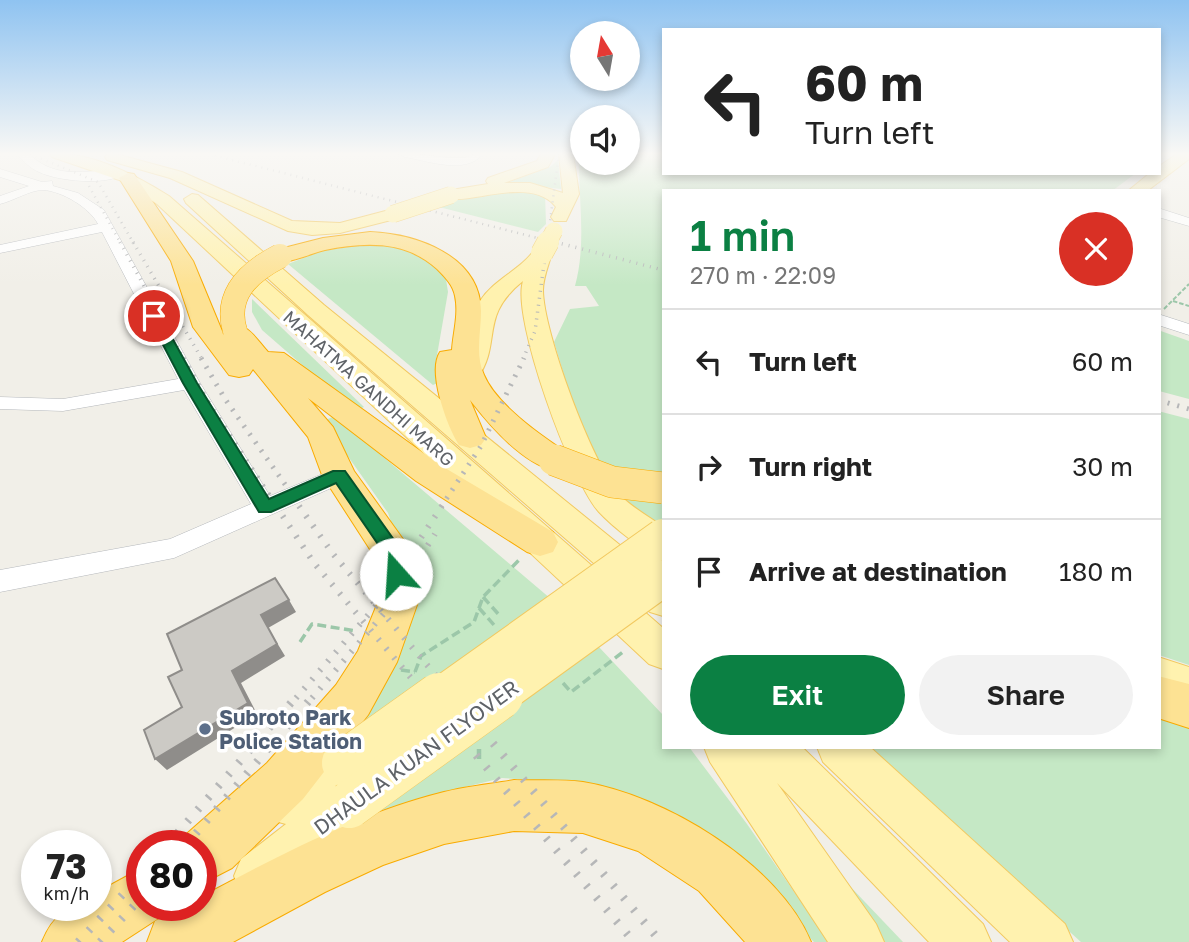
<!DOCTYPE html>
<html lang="en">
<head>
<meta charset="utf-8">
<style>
  body { margin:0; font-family:"Golos Text",sans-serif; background:#f2f2f2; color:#222; height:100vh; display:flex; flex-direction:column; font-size:26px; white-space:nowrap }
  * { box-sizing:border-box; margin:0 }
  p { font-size:23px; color:#767676 }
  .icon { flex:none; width:38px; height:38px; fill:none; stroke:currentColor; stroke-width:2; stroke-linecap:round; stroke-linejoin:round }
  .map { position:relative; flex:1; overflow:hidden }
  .details { position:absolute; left:662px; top:189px; width:499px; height:560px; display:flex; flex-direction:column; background:#fff; border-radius:0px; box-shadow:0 4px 10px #0003 }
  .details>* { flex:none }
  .guide { position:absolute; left:662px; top:28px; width:499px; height:147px; border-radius:0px; box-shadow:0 4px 10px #0003; background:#fff; color:#222; overflow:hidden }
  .needle { width:46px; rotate:349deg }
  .fabs { position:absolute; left:570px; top:21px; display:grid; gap:14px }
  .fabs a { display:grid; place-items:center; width:70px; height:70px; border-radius:50%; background:#fff; box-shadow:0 4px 10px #0003; font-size:35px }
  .speed { position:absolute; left:21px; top:830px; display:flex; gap:14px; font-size:35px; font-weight:700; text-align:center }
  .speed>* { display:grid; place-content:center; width:91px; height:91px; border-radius:50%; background:#fff; box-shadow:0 4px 10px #0003; line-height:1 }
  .speed small { font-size:18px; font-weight:400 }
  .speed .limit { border:10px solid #d22; background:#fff; color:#111 }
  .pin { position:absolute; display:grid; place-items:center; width:60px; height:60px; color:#fff; margin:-30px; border:4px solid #fff; border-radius:50%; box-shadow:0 2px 7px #0007 }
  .me { position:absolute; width:77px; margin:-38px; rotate:341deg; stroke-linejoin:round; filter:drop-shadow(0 0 5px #0008) }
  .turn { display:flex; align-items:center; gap:24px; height:147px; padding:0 28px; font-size:32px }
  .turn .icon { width:91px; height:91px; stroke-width:2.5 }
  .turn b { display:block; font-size:49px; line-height:60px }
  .round { display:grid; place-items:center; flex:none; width:74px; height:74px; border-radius:37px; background:#f2f2f2 }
  .overview { display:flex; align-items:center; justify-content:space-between; height:119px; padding:0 28px }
  h1 { font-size:42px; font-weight:600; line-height:52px; color:#0b8043 }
  .primary-button { display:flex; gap:14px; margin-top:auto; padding:14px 28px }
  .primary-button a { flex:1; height:80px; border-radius:42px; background:#0b8043; color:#fff; font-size:28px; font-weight:600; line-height:80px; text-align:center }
  .primary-button a+a { background:#f2f2f2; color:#222 }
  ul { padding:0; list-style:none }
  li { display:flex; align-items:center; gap:21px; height:105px; padding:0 28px; border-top:2px solid #e0e0e0 }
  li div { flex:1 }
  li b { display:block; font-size:26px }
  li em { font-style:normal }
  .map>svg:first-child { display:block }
  .green { fill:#c5e8c5 }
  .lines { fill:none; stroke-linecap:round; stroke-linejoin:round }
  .minor-casing { stroke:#b5b8bc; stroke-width:1 }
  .major-casing { stroke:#f2c960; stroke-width:2 }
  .highway-casing { stroke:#f9ab00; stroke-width:2 }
  .path-far2 { stroke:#9cc7a9; stroke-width:2; stroke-dasharray:4.5 2; stroke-linecap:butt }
  .path-far1 { stroke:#9cc7a9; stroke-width:3.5; stroke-dasharray:9 4.5; stroke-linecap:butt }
  .path { stroke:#9cc7a9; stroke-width:4.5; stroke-dasharray:10 5; stroke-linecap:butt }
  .minor { fill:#fff; fill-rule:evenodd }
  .major { fill:#fff2af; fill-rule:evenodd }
  .highway { fill:#fde293; fill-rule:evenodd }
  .rail-far4 { stroke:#b6b7b8; stroke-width:2.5; stroke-dasharray:1 5; stroke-linecap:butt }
  .rail-far3 { stroke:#b6b7b8; stroke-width:3.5; stroke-dasharray:1 6; stroke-linecap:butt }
  .rail-far2 { stroke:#b6b7b8; stroke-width:5; stroke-dasharray:2 8; stroke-linecap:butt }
  .rail-far1 { stroke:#b6b7b8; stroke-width:6; stroke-dasharray:2 10; stroke-linecap:butt }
  .rail { stroke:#b6b7b8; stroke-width:8; stroke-dasharray:2.5 13; stroke-linecap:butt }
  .major-bridge-far3-casing { stroke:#f2c960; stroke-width:18; stroke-linecap:butt }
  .major-bridge-far2-casing { stroke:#f2c960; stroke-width:23; stroke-linecap:butt }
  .major-bridge-far1-casing { stroke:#f2c960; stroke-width:38; stroke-linecap:butt }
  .major-bridge-casing { stroke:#f2c960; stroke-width:47; stroke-linecap:butt }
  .highway-bridge-far1-casing { stroke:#f9ab00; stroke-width:25; stroke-linecap:butt }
  .highway-bridge-casing { stroke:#f9ab00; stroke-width:32; stroke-linecap:butt }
  .major-bridge-far3 { stroke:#fff2af; stroke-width:17 }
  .major-bridge-far2 { stroke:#fff2af; stroke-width:22 }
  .major-bridge-far1 { stroke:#fff2af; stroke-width:36 }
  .major-bridge { stroke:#fff2af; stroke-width:46 }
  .highway-bridge-far1 { stroke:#fde293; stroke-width:24 }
  .highway-bridge { stroke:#fde293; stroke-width:31 }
  .shaded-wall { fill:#8f8d8a }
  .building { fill:#cccac5; stroke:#8f8d8a; stroke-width:2 }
  .route { fill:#0b8043; stroke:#07532c; stroke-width:2 }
  .service-dot { fill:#5c6f8a; stroke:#fff; stroke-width:2.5 }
  .labels { text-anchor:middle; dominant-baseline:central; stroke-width:7; stroke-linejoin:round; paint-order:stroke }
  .street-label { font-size:18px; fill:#5f6368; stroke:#fff }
  .near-service-label { font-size:21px; font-weight:bold; fill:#4e5e75; stroke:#fff; text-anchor:start }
  .near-street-label { font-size:21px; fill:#5f6368; stroke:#fff }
</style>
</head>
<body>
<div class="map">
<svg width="1189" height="942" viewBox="0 0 1189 942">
  <rect width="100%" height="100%" fill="#f1efe8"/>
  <g class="green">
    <path d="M579,154h4v9h45v-9h35v19h473l-24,18h-449v283l-34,1 -40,-17 -35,-116 16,-33 29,-3 -13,-20h-11c12,-44 3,-88 4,-132z"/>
    <path d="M558,160l3,29 -36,-4 -30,2 55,-20z"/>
    <path d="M512,191l33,2 1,31 -8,8 -103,-26 30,-10z"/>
    <path d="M369,244l43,4 33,25 3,19 -12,69 4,21 -7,3 -145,-121 33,-13z"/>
    <path d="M252,299l112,108 -9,4 -93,-81 -10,-18z"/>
    <path d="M1158,330l31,11v58l-30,-8z"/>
    <path d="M1158,411l31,8v246l-30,-10z"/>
    <path d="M335,416l216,183 -222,159 73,-204 -14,-41 -65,-92z"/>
    <path d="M610,489l53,5v25l-13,9z"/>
    <path d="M598,646l65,69v32h26l58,77 82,118h-15l-55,-55 -194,-105 -63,-4 -78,19 -117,55z"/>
    <path d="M1159,718l30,8v216h-108l-217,-195h294z"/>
    <path d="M766,798l137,144h-31z"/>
  </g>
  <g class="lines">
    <g class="minor-casing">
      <g id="minor">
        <path d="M17,154h12c35,34 77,7 94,20 -16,12 -66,7 -84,-2 -9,-4 -15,-10 -22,-18z"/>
        <path d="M399,154c21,-2 42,5 63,4 8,0 10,-5 21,-4 -17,21 -55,7 -78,3z"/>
        <path d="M0,169l42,13 10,-1 1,5 25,7 26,17 96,173 70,113 69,-29 8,2 3,6 -3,6 -173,77 -174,34v-22l170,-31 81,-35 -67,-114 -121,21 -63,-2v-12l63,2 115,-20 -76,-147 -102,21v-8l98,-21c-8,-16 -36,-33 -55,-34 -13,0 -30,11 -43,14v-8l29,-10 -29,-9z"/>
        <path d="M1158,208l31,10v8l-31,-9z"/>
        <path d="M1158,314l31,10v11l-31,-10z"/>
      </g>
    </g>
    <g class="major-casing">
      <g id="major">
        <path d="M50,154c41,-3 85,21 119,42l494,432v41l-14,-5 -492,-460 -35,-23 -70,-24z"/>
        <path d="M107,154h9l66,18 110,49 48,2 53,-14 9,5 -3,4 -59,15 -28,2 -24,-4 -118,-53 -63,-18 -2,-3z"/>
        <path d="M541,154h14l-7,13 -44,16h26l33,10 -4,-39h14l6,40 -13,27h-12l-3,-4 5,-10c-27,-35 -98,4 -113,-12l8,-5 37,-6 -2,-3 2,-3 49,-17z"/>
        <path d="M1177,154h12v5l-42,32h-19l22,-18h8v-6z"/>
        <path d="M192,194l6,1 126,110 339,275v36l-13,-4 -342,-297 -122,-112 -2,-4z"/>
        <path d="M542,247l10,6c-3,11 -9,25 -9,37 0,41 49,174 77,205 11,12 30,22 43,32v31c-18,-5 -51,-32 -64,-46 -28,-31 -88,-194 -76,-231 -45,36 -20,61 -46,98l-9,3 -9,-3 -4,-5c13,-23 10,-51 25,-73 14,-22 41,-31 55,-52z"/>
        <path d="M1158,657l31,10v38l-31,-12z"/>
        <path d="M345,741l15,7 7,15 -7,15 -8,6 13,5 7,16 -7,16 -90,72 -17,7 -17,-7 -7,-17 7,-17 45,-35 -19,-5 -7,-16 7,-16 63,-39z"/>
        <path d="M704,747h98l181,177 8,18h-62l-152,-159 99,141 8,18h-56l-118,-180z"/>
        <path d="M817,747h53l195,177 8,18h-63l-187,-180z"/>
      </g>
    </g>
    <g class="highway-casing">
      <g id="highway">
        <path d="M128,173l6,1 59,87 29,70 4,-5c21,-6 29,12 42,26l16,1 156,112 113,67 5,10 -5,10 -13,4 -13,-4 -111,-71 -108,-83 25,29 21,44 51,71 6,10 7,50 -21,60 -29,53 -65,84 -71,69 -31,16v-39h-22l3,-7 85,-75 69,-78 22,-34 20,-49 -5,-48 -51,-79 -14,-38 -55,-68 -4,6 -10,2 -10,-2 -36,-48 -22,-66 -52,-83z"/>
        <path d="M370,232c46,2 110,23 111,79 0,22 -6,44 3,64 12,29 56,60 82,77l4,8 -4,8 -12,3c-33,-9 -64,-45 -84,-71l16,38 -5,7 -11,3 -11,-3c-12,-18 -32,-74 -19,-93l12,-2c1,-17 7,-36 3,-54 -2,-11 -10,-19 -18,-27 -32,-29 -72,-27 -112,-19 -17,4 -36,15 -53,11l-3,-5 3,-5 51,-13z"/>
        <path d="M1158,676l31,8v44l-31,-10z"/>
        <path d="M514,780c22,1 47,-1 69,2 81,13 196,82 228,160h-66l-46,-51 -61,-40 -55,-18 -69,-2 -70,13 -61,21 -58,27 -92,50h-86l8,-21 32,-16h14v-8c77,-41 158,-84 243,-105 23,-6 47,-8 70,-12z"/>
        <path d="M142,868v37h24l-4,11 -40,26h-80c11,-27 25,-37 54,-37v-12z"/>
      </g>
    </g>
    <g class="path-far2">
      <path d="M1173,301l16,5"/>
      <path d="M1164,309l25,-25"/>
    </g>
    <g class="path-far1">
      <path d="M483,597l18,20"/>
      <path d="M479,608l16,18"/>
      <path d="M300,642l12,-18 44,7"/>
      <path d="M401,670l14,2"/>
      <path d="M415,672l6,-16 53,-34 9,-25 38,-39"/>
      <path d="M563,683l8,9 52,-40"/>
    </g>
    <path class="path" d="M479,749v14"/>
    <use href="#minor" class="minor"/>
    <use href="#major" class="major"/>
    <use href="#highway" class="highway"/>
    <g class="rail-far4">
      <path d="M30,154l68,28 36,62"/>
      <path d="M209,154l352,90"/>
      <path d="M89,186l32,58"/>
      <path d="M547,244l12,-90"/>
    </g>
    <g class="rail-far3">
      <path d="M120,242l64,117"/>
      <path d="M133,242l69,117"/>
      <path d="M555,242l108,28"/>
      <path d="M523,359l12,-28 12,-89"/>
    </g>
    <g class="rail-far2">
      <path d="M183,358l26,46 68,103"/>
      <path d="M201,358l24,41 76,108"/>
      <path d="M1158,400l31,9"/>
      <path d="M441,507l40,-61 43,-88"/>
    </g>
    <g class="rail-far1">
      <path d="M276,506l38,57 114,135"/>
      <path d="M299,506l34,48 122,144"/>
      <path d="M296,698l79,-91 67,-101"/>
      <path d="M312,698l74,-87 49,-77"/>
    </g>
    <g class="rail">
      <path d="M426,696l208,246"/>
      <path d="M453,696l208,246"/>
      <path d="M167,845l130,-149"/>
      <path d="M186,845l127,-149"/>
      <path d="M78,942l64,-68"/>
      <path d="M100,942l42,-45"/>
    </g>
    <g class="major-bridge-far3-casing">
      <g id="major-bridge-far3">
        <path d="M393,214l58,-19"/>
        <path d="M547,244l7,-13"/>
      </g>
    </g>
    <g class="major-bridge-far2-casing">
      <path id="major-bridge-far2" d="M542,253l6,-11"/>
    </g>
    <g class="major-bridge-far1-casing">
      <g id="major-bridge-far1">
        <path d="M437,698l226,-161"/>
        <path d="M497,698l166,-120"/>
      </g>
    </g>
    <g class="major-bridge-casing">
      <g id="major-bridge">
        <path d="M345,763l94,-67"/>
        <path d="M349,805l151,-109"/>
      </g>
    </g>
    <g class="highway-bridge-far1-casing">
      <path id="highway-bridge-far1" d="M235,331c-11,-37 14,-59 45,-75"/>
    </g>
    <g class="highway-bridge-casing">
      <path id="highway-bridge" d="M554,460l58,22 51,6"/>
    </g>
    <use href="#major-bridge-far3" class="major-bridge-far3"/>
    <use href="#major-bridge-far2" class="major-bridge-far2"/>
    <use href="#major-bridge-far1" class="major-bridge-far1"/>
    <use href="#major-bridge" class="major-bridge"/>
    <use href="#highway-bridge-far1" class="highway-bridge-far1"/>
    <use href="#highway-bridge" class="highway-bridge"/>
  </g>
  <path class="shaded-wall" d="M289,600l7,12 -28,16 17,28 -44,27 16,31 -90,56 -12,-11 77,-88 29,-56z"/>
  <path class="building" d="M275,578l14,22 -28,15 16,29 -45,27 16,32 -93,56 -11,-29 38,-23 -14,-30 14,-7 -15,-36z"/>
  <linearGradient id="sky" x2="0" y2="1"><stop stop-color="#8fc3f1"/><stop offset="0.54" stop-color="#f9f8f5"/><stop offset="1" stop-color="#f9f8f5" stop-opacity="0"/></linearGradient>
  <rect width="1189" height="285" fill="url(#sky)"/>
  <path class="route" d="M154,312l6,4 37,67 72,116 64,-28h12l54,76 7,27 -3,5 -7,2 -6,-2 -6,-26 -48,-70 -65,29h-12l-76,-129 -35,-67z"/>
  <circle class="service-dot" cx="205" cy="729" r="7"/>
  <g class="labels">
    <g class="street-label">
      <text transform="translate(369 388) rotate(42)">MAHATMA GANDHI MARG</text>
    </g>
    <g class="near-service-label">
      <text x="219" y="717">Subroto Park<tspan x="219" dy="24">Police Station</tspan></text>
    </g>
    <g class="near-street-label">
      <text transform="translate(416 757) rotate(-36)">DHAULA KUAN FLYOVER</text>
    </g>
  </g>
</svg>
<div class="fabs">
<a><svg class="needle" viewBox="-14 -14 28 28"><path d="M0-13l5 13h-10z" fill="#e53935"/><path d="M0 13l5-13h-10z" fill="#767676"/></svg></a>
<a><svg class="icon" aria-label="sound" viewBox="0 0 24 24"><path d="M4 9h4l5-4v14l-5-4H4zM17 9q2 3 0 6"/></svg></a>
</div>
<div class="speed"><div>73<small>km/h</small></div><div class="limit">80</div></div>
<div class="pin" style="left:154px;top:316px;background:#d93025"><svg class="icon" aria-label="arrive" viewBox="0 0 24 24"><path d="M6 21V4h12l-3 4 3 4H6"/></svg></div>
<svg class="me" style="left:396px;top:574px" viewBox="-20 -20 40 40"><circle r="19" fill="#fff"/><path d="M0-13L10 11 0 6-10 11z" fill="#0b8043"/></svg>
<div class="guide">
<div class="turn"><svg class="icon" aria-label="left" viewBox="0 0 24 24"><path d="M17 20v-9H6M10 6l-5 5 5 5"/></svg><div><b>60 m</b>Turn left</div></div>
</div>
<section class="details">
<div class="overview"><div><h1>1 min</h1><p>270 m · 22:09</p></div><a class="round" style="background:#d93025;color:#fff"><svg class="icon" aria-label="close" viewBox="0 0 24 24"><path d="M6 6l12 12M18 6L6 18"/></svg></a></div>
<ul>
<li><svg class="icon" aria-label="left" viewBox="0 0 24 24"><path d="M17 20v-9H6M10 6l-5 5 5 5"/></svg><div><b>Turn left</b></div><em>60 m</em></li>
<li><svg class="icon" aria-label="right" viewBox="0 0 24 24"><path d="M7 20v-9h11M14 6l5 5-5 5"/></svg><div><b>Turn right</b></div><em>30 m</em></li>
<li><svg class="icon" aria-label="arrive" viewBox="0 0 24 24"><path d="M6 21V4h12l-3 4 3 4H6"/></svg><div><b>Arrive at destination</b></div><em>180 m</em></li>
</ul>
<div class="primary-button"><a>Exit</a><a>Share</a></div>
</section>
</div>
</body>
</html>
